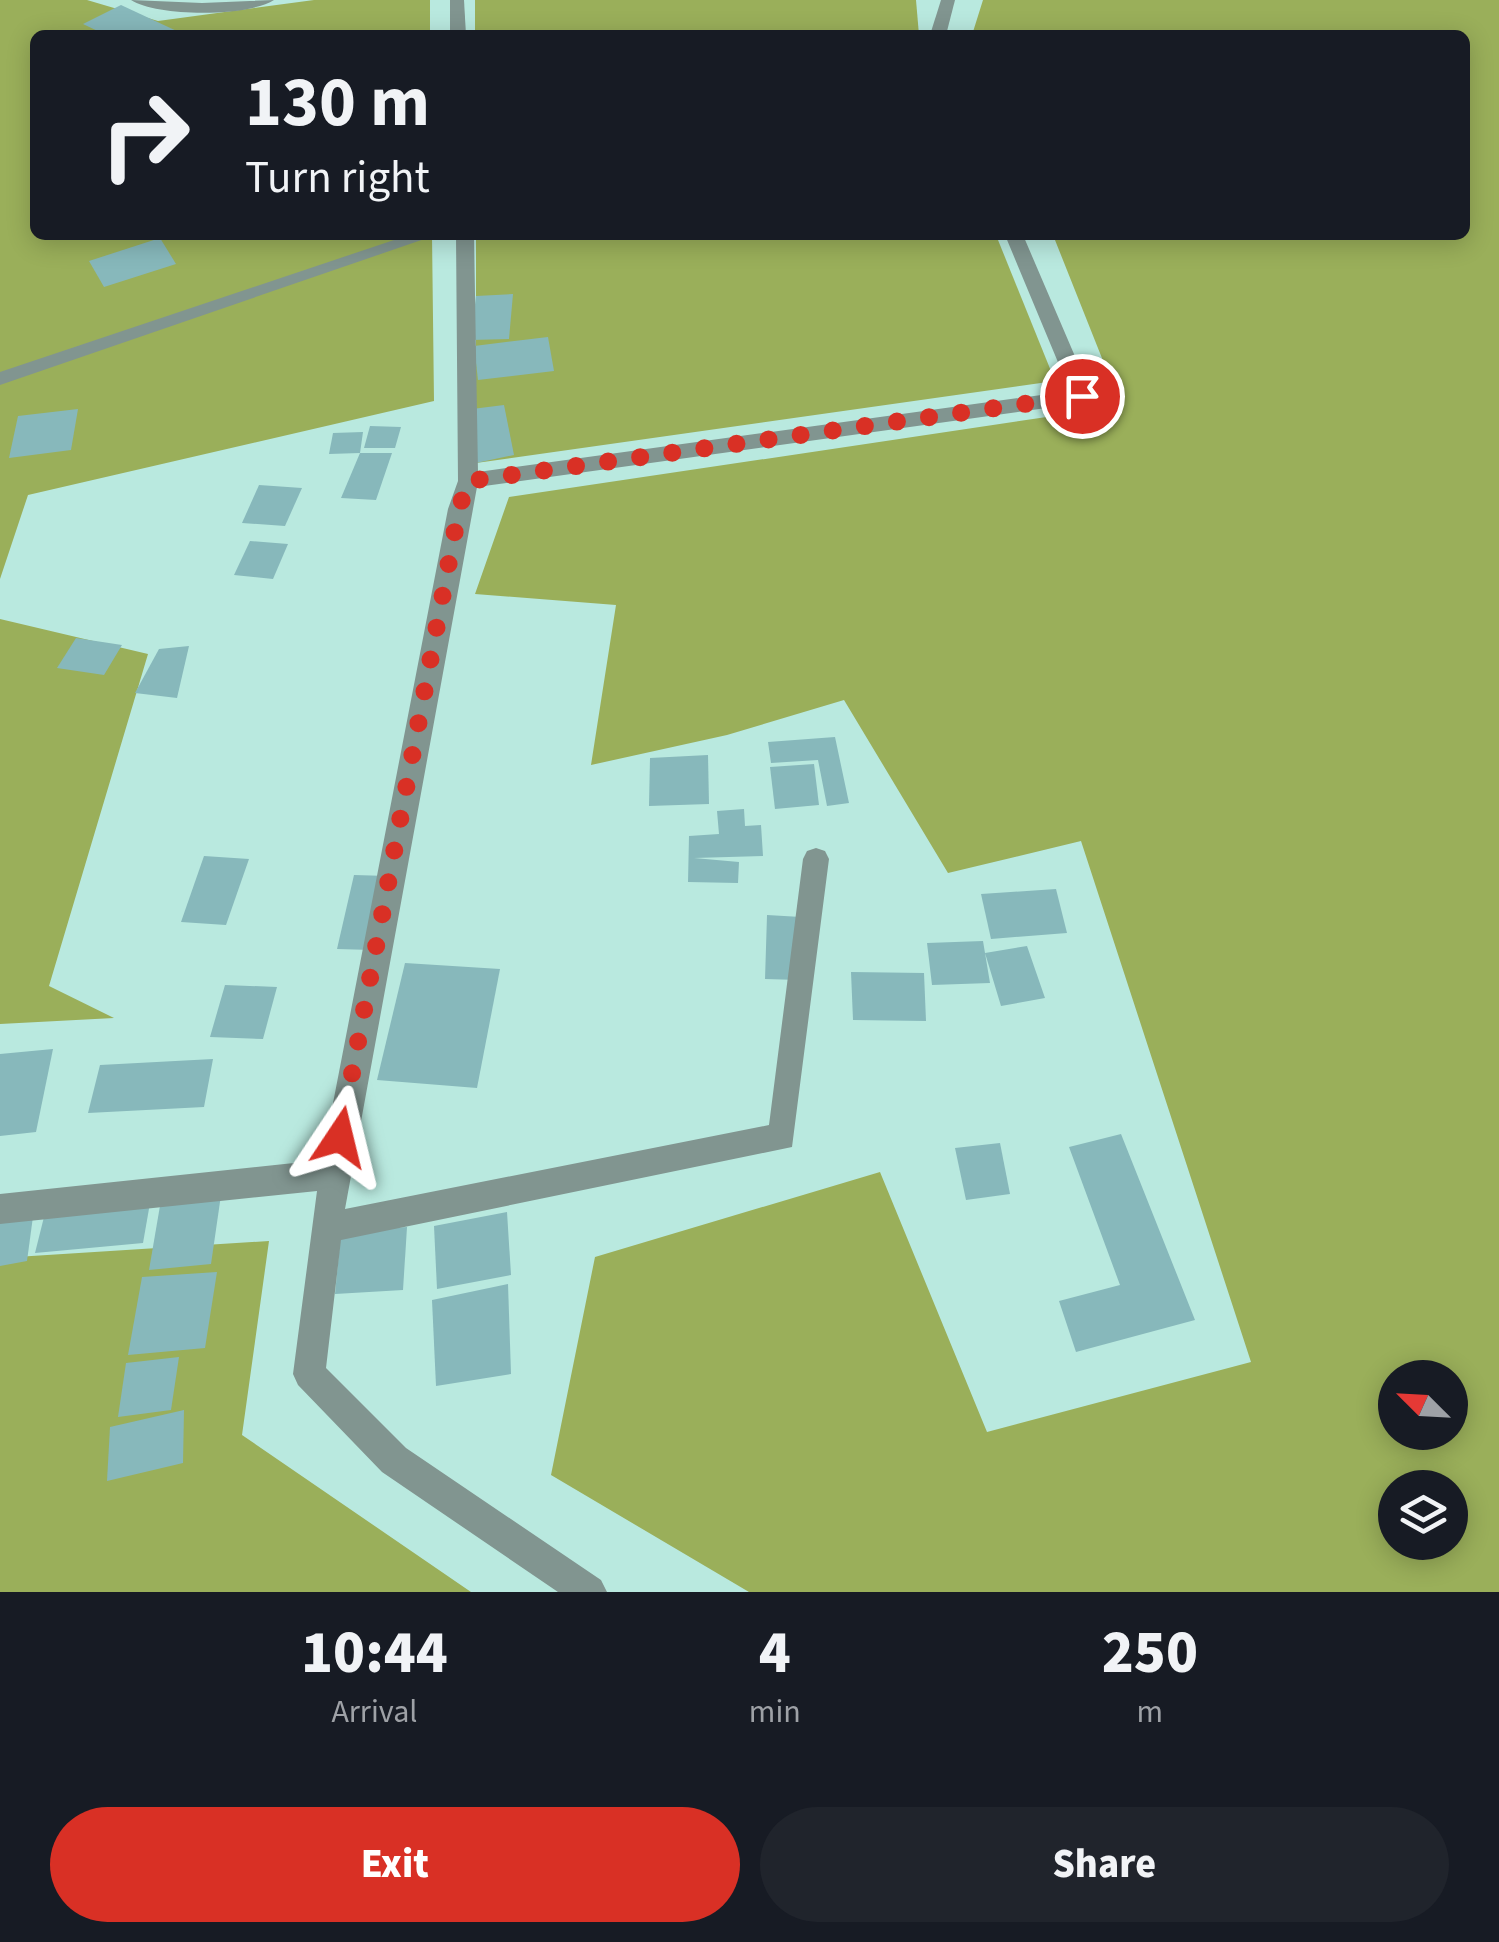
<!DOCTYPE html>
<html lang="en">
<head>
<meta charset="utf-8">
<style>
  body { margin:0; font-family:"Source Sans 3",sans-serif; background:#20242c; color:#f1f3f6; height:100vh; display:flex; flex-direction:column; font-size:38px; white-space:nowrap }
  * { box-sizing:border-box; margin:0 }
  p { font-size:32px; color:#9ea1a6 }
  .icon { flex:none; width:55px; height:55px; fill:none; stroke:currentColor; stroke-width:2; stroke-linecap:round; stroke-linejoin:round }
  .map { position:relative; height:1592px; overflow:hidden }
  .drawer { display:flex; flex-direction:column; background:#171b24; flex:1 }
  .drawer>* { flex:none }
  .guide { position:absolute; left:30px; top:30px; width:1440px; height:210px; border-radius:15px; box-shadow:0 5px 25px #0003; background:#171b24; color:#f1f3f6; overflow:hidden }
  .needle { width:65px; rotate:294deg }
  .fabs { position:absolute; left:1378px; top:1360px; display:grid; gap:20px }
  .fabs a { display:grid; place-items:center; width:90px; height:90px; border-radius:50%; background:#171b24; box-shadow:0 5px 25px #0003; font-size:50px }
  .pin { position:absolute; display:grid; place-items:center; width:85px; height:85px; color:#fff; margin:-42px; border:5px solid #fff; border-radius:50%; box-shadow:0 2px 10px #0007 }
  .me { position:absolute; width:110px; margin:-55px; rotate:10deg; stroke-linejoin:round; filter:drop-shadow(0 0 8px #0008) }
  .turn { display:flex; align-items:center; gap:35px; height:210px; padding:0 50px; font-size:45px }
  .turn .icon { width:130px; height:130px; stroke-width:2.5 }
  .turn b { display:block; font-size:70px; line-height:85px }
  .eta { display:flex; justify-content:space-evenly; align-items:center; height:170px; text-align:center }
  .eta b { font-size:60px; font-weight:800; line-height:70px }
  .button { display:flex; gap:20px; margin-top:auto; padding:20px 50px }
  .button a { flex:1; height:115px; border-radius:60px; background:#d93025; color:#fff; font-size:40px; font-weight:800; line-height:115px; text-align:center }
  .button a+a { background:#20242c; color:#f1f3f6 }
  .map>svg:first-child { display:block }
  .forest { fill:#9aaf5a; fill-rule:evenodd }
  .building { fill:#87b8bb }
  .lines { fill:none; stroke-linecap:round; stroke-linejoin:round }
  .minor { fill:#819590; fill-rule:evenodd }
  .route { stroke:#d93025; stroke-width:18; stroke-dasharray:0 32.4 }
</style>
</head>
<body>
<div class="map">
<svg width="1499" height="1592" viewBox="0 0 1499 1592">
  <rect width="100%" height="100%" fill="#b9e9df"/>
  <g class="forest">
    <path d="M0,0h87l71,21 156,-21h116v35h-395v200h397l2,166 -406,94 -28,84z"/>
    <path d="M475,0h441l3,35h-444z"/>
    <path d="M983,0h516v1592h-750l-198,-117 44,-218 285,-85 107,260 264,-70 -170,-521 -133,32 -104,-173 -117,35 -136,30 25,-160 -141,-11 34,-97 612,-91 -68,-171h412v-200h-493zM1395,1378h55v54h-55zM1395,1488h55v54h-55z"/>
    <path d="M476,235h520l59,146 -579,82z"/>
    <path d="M0,619l148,35 -99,332 65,32 -114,6z"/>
    <path d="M269,1241l-27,194 229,157h-471v-334z"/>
  </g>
  <g class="building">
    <path d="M121,5l60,28 -75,2 -23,-11z"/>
    <path d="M160,238l16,26 -72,23 -15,-26z"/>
    <path d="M513,294l-4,45 -38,1 5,-44z"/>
    <path d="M548,337l6,34 -76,9 -4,-34z"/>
    <path d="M504,405l10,50 -38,8 -4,-54z"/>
    <path d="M78,409l-7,41 -62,8 9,-42z"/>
    <path d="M370,426l31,1 -6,21h-31z"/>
    <path d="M363,432l-3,21 -31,1 4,-21z"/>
    <path d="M360,453h32l-16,47 -35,-2z"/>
    <path d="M259,485l43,3 -17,38 -43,-3z"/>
    <path d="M250,541l38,3 -15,35 -39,-4z"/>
    <path d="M76,638l46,7 -18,30 -47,-7z"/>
    <path d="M189,646l-12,52 -42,-5 24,-44z"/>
    <path d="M835,737l14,66 -22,3 -9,-46 -47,3 -3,-21z"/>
    <path d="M708,755l1,49 -60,2 1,-48z"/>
    <path d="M814,764l5,41 -44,4 -5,-42z"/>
    <path d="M744,809l1,17 16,-1 2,31 -69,2 45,4 -1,21 -50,-1 1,-46 30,-2 -2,-23z"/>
    <path d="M204,856l45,3 -23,66 -45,-3z"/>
    <path d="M354,875l34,1 -16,74 -35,-1z"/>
    <path d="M1056,889l11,44 -76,6 -10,-45z"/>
    <path d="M767,915l34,2 -2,63 -34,-1z"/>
    <path d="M983,941l2,12 42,-7 18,52 -44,8 -16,-53 5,30 -58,2 -5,-42z"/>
    <path d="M405,963l95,6 -23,119 -100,-8z"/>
    <path d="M851,972l73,1 2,48 -73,-1z"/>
    <path d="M225,985l52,2 -14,52 -53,-2z"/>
    <path d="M53,1049l-17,83 -36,4v-82z"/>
    <path d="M213,1059l-9,48 -116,6 12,-48z"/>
    <path d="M1121,1134l74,186 -119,32 -17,-51 61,-16 -51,-138z"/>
    <path d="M1000,1143l10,51 -44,6 -11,-52z"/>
    <path d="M221,1195l-10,69 -62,6 12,-70z"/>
    <path d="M150,1203l-7,40 -108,10 10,-40z"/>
    <path d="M34,1209l-7,52 -27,5v-51z"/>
    <path d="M507,1212l4,63 -74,14 -3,-63z"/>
    <path d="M407,1227l-4,63 -68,4 6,-62z"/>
    <path d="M217,1272l-12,76 -77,7 14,-78z"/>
    <path d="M508,1284l3,90 -75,12 -4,-86z"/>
    <path d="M179,1357l-8,53 -53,7 8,-54z"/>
    <path d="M184,1410l-1,53 -76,18 3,-54z"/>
  </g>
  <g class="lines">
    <g class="minor">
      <path d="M131,0l71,3 72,-3c-26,17 -117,17 -143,0z"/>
      <path d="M450,0h14l2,35h-16z"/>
      <path d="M941,0h14l-9,35h-16z"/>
      <path d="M409,235h27l-436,150v-13z"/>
      <path d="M456,235h18l4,237 592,-81 -65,-156h18l69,161 -10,7 -605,84 -132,722 424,-84 34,-266 4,-8 9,-3 9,3 4,8 -37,288 -451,93 -15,128 80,80 195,132 6,12h-49l-176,-120 -84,-87 -5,-11 24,-183 -317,33v-30l322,-34 126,-651 10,-28z"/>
    </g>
  </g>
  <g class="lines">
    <path class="route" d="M340,1137l119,-628 9,-28 614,-85"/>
  </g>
</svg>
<div class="fabs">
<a><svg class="needle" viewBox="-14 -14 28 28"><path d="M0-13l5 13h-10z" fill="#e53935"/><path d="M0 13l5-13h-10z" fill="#9ea1a6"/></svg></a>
<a><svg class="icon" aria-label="layers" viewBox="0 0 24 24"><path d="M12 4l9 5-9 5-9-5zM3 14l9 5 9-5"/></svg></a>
</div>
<div class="pin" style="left:1082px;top:396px;background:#d93025"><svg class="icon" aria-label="arrive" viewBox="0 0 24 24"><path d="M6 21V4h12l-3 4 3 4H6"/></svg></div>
<svg class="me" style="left:340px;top:1137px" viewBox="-20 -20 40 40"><path d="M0-17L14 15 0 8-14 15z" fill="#d93025" stroke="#fff" stroke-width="4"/></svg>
<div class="guide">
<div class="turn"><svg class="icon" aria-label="right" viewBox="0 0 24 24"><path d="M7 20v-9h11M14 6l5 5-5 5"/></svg><div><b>130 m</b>Turn right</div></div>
</div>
</div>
<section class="drawer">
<div class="eta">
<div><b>10:44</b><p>Arrival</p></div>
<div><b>4</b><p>min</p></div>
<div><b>250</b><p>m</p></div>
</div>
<div class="button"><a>Exit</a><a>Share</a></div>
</section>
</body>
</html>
